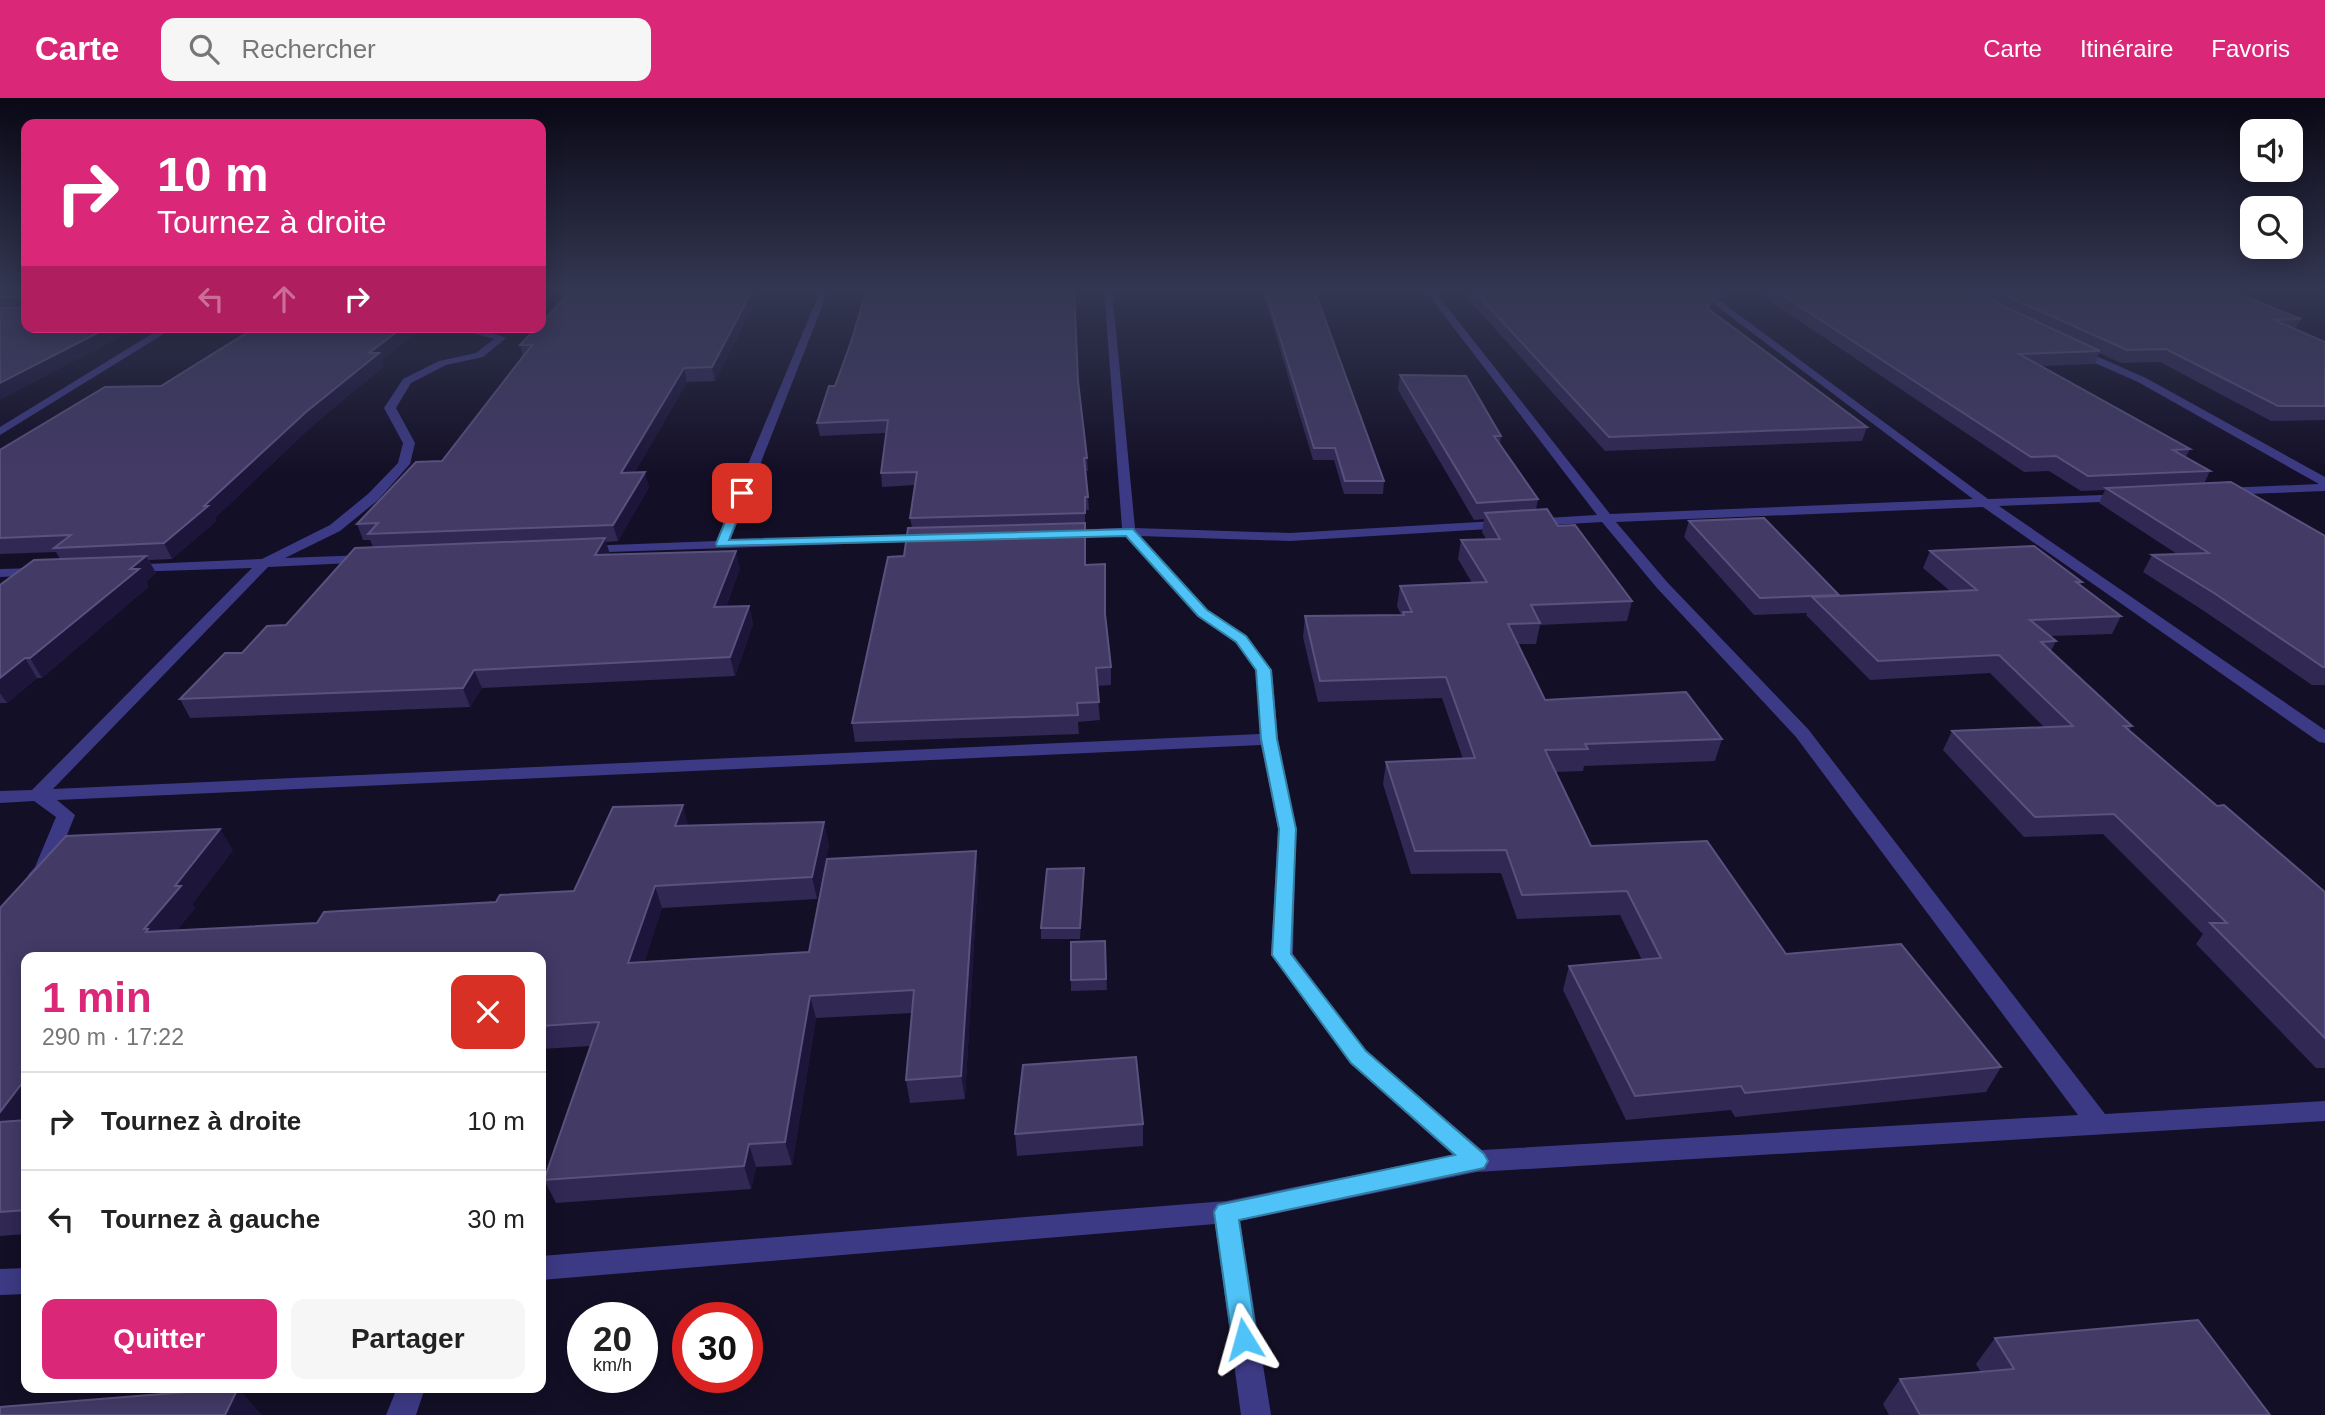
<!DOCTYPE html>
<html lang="fr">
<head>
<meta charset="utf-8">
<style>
  body { margin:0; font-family:Arial,sans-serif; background:#f6f6f6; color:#222; height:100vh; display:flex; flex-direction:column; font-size:26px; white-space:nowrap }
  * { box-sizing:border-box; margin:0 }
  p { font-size:23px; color:#767676 }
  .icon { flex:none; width:38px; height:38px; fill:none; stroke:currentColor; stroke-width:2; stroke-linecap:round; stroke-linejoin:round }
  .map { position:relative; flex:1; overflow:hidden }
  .drawer { position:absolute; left:21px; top:854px; width:525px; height:441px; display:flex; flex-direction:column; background:#fff; border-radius:14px; box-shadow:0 4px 18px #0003 }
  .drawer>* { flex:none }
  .guide { position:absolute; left:21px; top:21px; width:525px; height:214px; border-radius:14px; box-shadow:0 4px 18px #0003; background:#db2777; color:#fff; overflow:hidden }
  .buttons { position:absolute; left:2240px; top:21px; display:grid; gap:14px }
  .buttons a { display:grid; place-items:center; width:63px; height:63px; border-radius:14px; background:#fff; box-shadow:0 4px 18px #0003; font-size:35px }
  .speed { position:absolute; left:567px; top:1204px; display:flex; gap:14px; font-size:35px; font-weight:700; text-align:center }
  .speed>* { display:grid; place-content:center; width:91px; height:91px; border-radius:50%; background:#fff; box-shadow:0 4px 18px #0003; line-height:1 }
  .speed small { font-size:18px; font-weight:400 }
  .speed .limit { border:10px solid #d22; background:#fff; color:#111 }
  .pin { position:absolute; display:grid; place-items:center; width:60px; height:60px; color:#fff; margin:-30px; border-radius:14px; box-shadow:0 4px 10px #0006 }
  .me { position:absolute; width:77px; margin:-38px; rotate:352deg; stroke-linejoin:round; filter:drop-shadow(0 0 5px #0008) }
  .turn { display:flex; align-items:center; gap:24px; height:147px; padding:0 21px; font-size:32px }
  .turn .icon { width:91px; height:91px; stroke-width:2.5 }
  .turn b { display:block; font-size:49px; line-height:60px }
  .lanes { display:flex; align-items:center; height:66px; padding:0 21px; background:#0003; justify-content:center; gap:35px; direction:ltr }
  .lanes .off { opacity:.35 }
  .round { display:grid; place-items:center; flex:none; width:74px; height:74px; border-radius:14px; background:#f6f6f6 }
  .summary { display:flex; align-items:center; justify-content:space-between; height:119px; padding:0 21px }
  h1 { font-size:42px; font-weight:600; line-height:52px; color:#db2777 }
  .primary-button { display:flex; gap:14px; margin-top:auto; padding:14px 21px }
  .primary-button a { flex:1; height:80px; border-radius:14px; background:#db2777; color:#fff; font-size:28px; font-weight:600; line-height:80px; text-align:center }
  .primary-button a+a { background:#f6f6f6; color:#222 }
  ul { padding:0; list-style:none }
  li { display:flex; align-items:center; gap:21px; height:98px; padding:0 21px; border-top:2px solid #e0e0e0 }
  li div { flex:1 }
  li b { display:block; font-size:26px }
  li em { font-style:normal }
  header { display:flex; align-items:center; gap:42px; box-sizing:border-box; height:98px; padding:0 35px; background:#db2777; color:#fff }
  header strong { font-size:33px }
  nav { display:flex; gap:38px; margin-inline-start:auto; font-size:24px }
  .search { width:490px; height:63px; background:#f6f6f6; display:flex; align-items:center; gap:18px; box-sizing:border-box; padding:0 24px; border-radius:14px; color:#767676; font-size:26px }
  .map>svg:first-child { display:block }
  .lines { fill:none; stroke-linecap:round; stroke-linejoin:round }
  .street { fill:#3d3a85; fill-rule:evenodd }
  .wall { fill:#312854 }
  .shaded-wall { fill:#1d163a }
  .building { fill:#433a66; stroke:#5a527e; stroke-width:2 }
  .route { fill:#4fc3f7; stroke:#337fa1; stroke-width:2 }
</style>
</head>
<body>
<header>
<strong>Carte</strong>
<div class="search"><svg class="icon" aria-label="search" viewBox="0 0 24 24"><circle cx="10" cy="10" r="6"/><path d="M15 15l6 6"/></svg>Rechercher</div>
<nav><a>Carte</a><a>Itinéraire</a><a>Favoris</a></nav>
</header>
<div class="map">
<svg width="2325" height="1317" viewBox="0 0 2325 1317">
  <rect width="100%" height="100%" fill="#130f26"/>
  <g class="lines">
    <g class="street">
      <path d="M821,191h8l-99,252 200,-7 5,1v6l-356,12v-6l5,-1 132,-5z"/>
      <path d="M1104,191h8l23,239 155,5 307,-18 -173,-226h9l177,225 363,-15 -279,-210h10l284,210 143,-5 1,3 -6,4 -127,5 326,224v13l-6,-1 -336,-235 -367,15 51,60 141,147 297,385 220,-13v20l-848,51 -237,49 31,194h-30l-26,-191 -674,56v-24l685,-55 227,-46 -103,-92 -79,-108 7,-126 -17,-84 -1204,55 18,15 -22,55 -8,10 -7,2 -7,-2 -3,-5 7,-8 21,-50 -22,-16 -34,2v-12l32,-1 220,-222 -123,4 -7,-4 2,-3 138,-6 68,-34 38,-31 30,-31 5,-20 -19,-35 19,-29 36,-18 37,-8 18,-14 -25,-7 -2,-5h10l29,11 -23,19 -37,8 -35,18 -15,25 19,35 -5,21 -32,36 -38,31 -55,27 82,-3 5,1v6l-104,5 -215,222 1207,-55 -4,-64 -20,-28 -38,-26 -73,-80 -62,2 -7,-4 7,-4 59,-2zM1602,424l55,66 139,149 282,378 -596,35 -116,-99 -73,-97 3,-125 -18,-90 -6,-69 -26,-34 -38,-26 -68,-74 150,5z"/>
      <path d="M163,229h12l-175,108v-8z"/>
      <path d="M2070,250h8l68,30 179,99v14l-105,4 -2,-3 6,-4 95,-4 -181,-102 -68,-30z"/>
      <path d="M38,470l7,4 -2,3 -43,2v-8z"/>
      <path d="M26,1170v26l-26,1v-26z"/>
      <path d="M397,1290h28l-9,27h-30z"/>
    </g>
  </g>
  <g class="wall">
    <path d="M0,191h26l-26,111z"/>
    <path d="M1262,191h52l70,192 -1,13h-39l-10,-34h-21z"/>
    <path d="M1459,191h268l-6,9 -4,-3 -3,12 -3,4 156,116 -5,14 -257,10z"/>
    <path d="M1752,191h475l74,30 -6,10 30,13v78l-54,1 -111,-59 -39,1 -22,-10 -4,11 -54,2 149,83 -4,8 24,14 -6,13 121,52v149h-13l-108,-74 -61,-39 9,-17 25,-1 -78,-51 6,-13 -24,1 -32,-20 -25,1z"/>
    <path d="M761,193l-46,90 -28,1 -52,90 14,15 -31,54 -12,1 4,13 130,13 -14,39 23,-1 4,18 -18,52 -253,12 -12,19 -280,11 -10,-19 62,-46 44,-28 87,-78 -3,-7h-7l-6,-16 85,-63 81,-105 -3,-11z"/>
    <path d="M256,229h167l-41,33 2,6 -72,60 -97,92 1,3 -44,38 -23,1 7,13 -10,9 2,5 -106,91h-5l-30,25h-7v-118l60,-26 -4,-7 -56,2v-104l161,-64z"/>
    <path d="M1400,277l101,61 -1,8 38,55 -2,11 22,16 74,75 -5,20 -87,4 -4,19h-18l27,56 177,39 -7,22 -131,5 -1,5 -28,1 36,74 195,108 215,113 -15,25 -251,25 -4,-7 -105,10 -63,-130 6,-24 73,-6 -22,-45 -103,4 -16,-46 -90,1 -28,-90 3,-22 77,-3 -21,-61 -124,4 -15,-65 2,-21 96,-1 -4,-9 3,-20 72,-3 -14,-24 3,-19 25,-1 -4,-7 2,-13 -10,1 -76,-130z"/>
    <path d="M1078,283l9,77 1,13h-2l3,39h-4v55l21,54 5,48v18l-14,1 3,34 -22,2 1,12 -224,8 -3,-19 52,-167 8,-28 -2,-10 5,-33 -33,2 -1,-14 5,-40 -66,3 -3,-13z"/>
    <path d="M1689,423l150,74 -1,1 112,-5 -27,-23 7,-17 152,31 -2,3 41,31 -9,18 -61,2 5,5 -5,10 81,75 -3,4 88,76 108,86v176h-9l-120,-124 7,-10 -100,-100 -79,3 -81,-87 9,-19 92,-4 -54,-54 -120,7 -64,-65 1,-2 -53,2 -70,-78z"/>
    <path d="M689,727l140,19 -12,55 -155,9 -18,54 165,-10 167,-101 2,22 -13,226 -55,4 -4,-23 6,-67 -96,5 -24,147 -36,2 -5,22 -195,14 -12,-23 47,-134 -50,3v-92h-515v277l-26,2v-328l233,-58 -41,54 3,4 -18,22 140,-7 179,-21 78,-11z"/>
    <path d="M1084,781l-4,60h-39v-11z"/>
    <path d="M1105,843l2,49 -36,1v-11z"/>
    <path d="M1143,1026v22l-126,10 -2,-22z"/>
    <path d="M1995,1240l275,77h-381l-6,-11 17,-25 81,-7 -5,-8z"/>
  </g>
  <g class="shaded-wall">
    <path d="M753,191h8v2l-46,90 -3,-14z"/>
    <path d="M1723,191h4l-6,9z"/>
    <path d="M1717,197l-3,12 -10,14 3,-13z"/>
    <path d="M109,229h31l-140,73v-17z"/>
    <path d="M403,229h20l-41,33 2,6 -72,60 -97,92 1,3 -44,38 -8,-16 205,-190z"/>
    <path d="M684,270l3,14 -61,106 -5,-15z"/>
    <path d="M645,374l4,15 -31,54 -5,-16z"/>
    <path d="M605,440l5,17h-15z"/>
    <path d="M736,453l4,17 -21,57 -5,-18z"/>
    <path d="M146,458l10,17 -10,9 2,5 -106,91 -12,-20z"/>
    <path d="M749,508l4,18 -18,52 -5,-19z"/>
    <path d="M25,560l12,20 -30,25 -7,-10v-15z"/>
    <path d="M474,572l8,18 -12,19 -7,-19z"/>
    <path d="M683,707l6,22 -14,-1z"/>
    <path d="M824,724l5,22 -12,55 -5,-22z"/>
    <path d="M220,731l13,21 -41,54 3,4 -33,41 -18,-20 31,-43z"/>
    <path d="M976,753l2,22 -13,226 -4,-23z"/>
    <path d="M1084,770v11l-4,60v-11z"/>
    <path d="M655,788l7,22 -25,78 -9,-23z"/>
    <path d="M810,898l6,22 -24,147 -7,-23z"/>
    <path d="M26,980v49l-26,4v-19z"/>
    <path d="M749,1046l7,23 -5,22 -7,-23z"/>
    <path d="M238,1290l24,27h-37z"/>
  </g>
  <g class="building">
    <path d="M0,191h26v38h83l-109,56v-75h20l2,-3v-8h-22z"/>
    <path d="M573,191h180l-41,78 -28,1 -63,105 24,-1 -32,53 -245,9 10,-11 -21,1 59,-62 26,-1 90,-116h-12l17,-18h4v-4z"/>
    <path d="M867,191h207l4,92 9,77h-3l4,39h-3v16l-175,5 7,-46 -36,1 7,-53 -71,3 12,-37h6l16,-44z"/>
    <path d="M1265,191h49l70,192h-39l-10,-33h-21z"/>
    <path d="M1472,191h237l8,6 -10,13 160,119 -258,10z"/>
    <path d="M1773,191h194l133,62 -81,3 171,95 -17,1 37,21 -122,5 -32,-20 -25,1z"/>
    <path d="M1991,191h236l74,30 -27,1 51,22v64h-47l-112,-57 -39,1z"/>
    <path d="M256,229h147l-34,26h10l-73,59 -102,94h4l-44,37 -110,5 17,-13 -71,3v-88l105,-63 56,-1z"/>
    <path d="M1400,277l66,1 35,60h-7l44,63 -61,4z"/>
    <path d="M2231,384l94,54v131h-2l-109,-74 -62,-38 57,-2 -103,-65z"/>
    <path d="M1547,411l11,17 17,-1 57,76 -101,4 9,18 -32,1 37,76 141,-8 36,47 -137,5 3,5 -43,1 46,96 116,-5 79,113 115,-10 100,123 -256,26 -4,-7 -106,10 -66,-130 92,-8 -34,-67 -105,4 -16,-45 -91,1 -29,-89 89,-4 -29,-81 -126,4 -15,-65 99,-1 -1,-3h9l-12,-26 87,-4 -26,-42 39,-1 -15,-26z"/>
    <path d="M1764,420l75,77 -79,3 -71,-77z"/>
    <path d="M1085,425v42l20,-1v50l6,53 -15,1 3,34 -22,1 1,12 -226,8 36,-166 16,-1 4,-28z"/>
    <path d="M605,440l-10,17 141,-4 -22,56 35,-1 -19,51 -256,13 -11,18 -283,11 45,-46h17l25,-27 19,-1 69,-77z"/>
    <path d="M2034,448l48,36h-6l45,34 -91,4 26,21 -15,1 91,84h-8l93,80 7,-1 101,87v146l-115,-115h17l-113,-109 -79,3 -83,-86 121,-5 -74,-71 -121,6 -66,-64 165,-7 -47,-39z"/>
    <path d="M146,458l-16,13h9l-109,89h-5l-25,20v-93l34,-25z"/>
    <path d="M683,707l-8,21 149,-4 -12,55 -157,9 -27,77 181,-11 18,-93 149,-8 -15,225 -55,4 8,-90 -104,6 -25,146 -36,2 -5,22 -200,14 55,-158 -58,4v-69h-515v121l-26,34v-204l66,-72 154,-7 -45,57h6l-37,43h4l-2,3 171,-9 7,-11 172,-10 4,-7 74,-4 39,-84z"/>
    <path d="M1084,770l-4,60h-39l6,-59z"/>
    <path d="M1105,843l1,38 -35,1v-38z"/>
    <path d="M1136,959l7,67 -128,10 8,-69z"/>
    <path d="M26,1022v90l-26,2v-90z"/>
    <path d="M2198,1222l72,95h-350l-20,-36 114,-10 -19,-31z"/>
    <path d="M238,1290l-13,27h-225v-8z"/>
  </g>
  <linearGradient id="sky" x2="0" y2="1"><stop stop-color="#0a0815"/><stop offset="0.51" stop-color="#333752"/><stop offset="1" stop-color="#333752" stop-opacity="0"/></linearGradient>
  <rect width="2325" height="375" fill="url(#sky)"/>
  <path class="route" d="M742,391l6,4 -19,47 404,-11 74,81 39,26 25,34 6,69 19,90 -5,125 75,97 118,103 4,7 -4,7 -245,52 18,119 -4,9 -9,3 -9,-3 -3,-9 -18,-127 4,-7 237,-50 -104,-92 -79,-108 7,-126 -18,-90 -5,-69 -20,-28 -38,-26 -72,-80 -409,10 -1,-2 21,-51z"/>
</svg>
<div class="buttons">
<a><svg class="icon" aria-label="sound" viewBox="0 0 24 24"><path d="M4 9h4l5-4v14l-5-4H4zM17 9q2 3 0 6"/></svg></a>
<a><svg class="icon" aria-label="search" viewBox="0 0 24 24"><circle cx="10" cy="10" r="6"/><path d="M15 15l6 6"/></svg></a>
</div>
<div class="speed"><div>20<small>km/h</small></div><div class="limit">30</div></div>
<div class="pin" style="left:742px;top:395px;background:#d93025"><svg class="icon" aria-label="arrive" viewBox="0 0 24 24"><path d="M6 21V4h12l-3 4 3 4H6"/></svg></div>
<svg class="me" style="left:1244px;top:1241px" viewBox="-20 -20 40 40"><path d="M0-17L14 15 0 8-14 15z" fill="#4fc3f7" stroke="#fff" stroke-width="4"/></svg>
<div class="guide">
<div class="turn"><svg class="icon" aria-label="right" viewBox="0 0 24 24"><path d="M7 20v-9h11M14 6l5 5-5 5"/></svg><div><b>10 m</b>Tournez à droite</div></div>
<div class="lanes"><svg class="icon off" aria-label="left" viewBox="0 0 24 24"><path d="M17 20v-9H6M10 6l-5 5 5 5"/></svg><svg class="icon off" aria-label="ahead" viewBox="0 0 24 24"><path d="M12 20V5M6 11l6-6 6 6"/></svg><svg class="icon" aria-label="right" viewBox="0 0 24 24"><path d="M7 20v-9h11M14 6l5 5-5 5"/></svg></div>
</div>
<section class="drawer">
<div class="summary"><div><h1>1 min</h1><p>290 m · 17:22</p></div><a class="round" style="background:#d93025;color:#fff"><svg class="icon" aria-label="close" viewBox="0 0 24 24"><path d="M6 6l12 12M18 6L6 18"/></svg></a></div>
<ul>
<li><svg class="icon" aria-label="right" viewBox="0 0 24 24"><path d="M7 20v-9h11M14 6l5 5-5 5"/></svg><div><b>Tournez à droite</b></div><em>10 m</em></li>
<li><svg class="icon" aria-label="left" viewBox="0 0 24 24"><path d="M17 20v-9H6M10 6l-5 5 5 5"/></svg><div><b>Tournez à gauche</b></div><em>30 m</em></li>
</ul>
<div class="primary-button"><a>Quitter</a><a>Partager</a></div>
</section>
</div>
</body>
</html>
